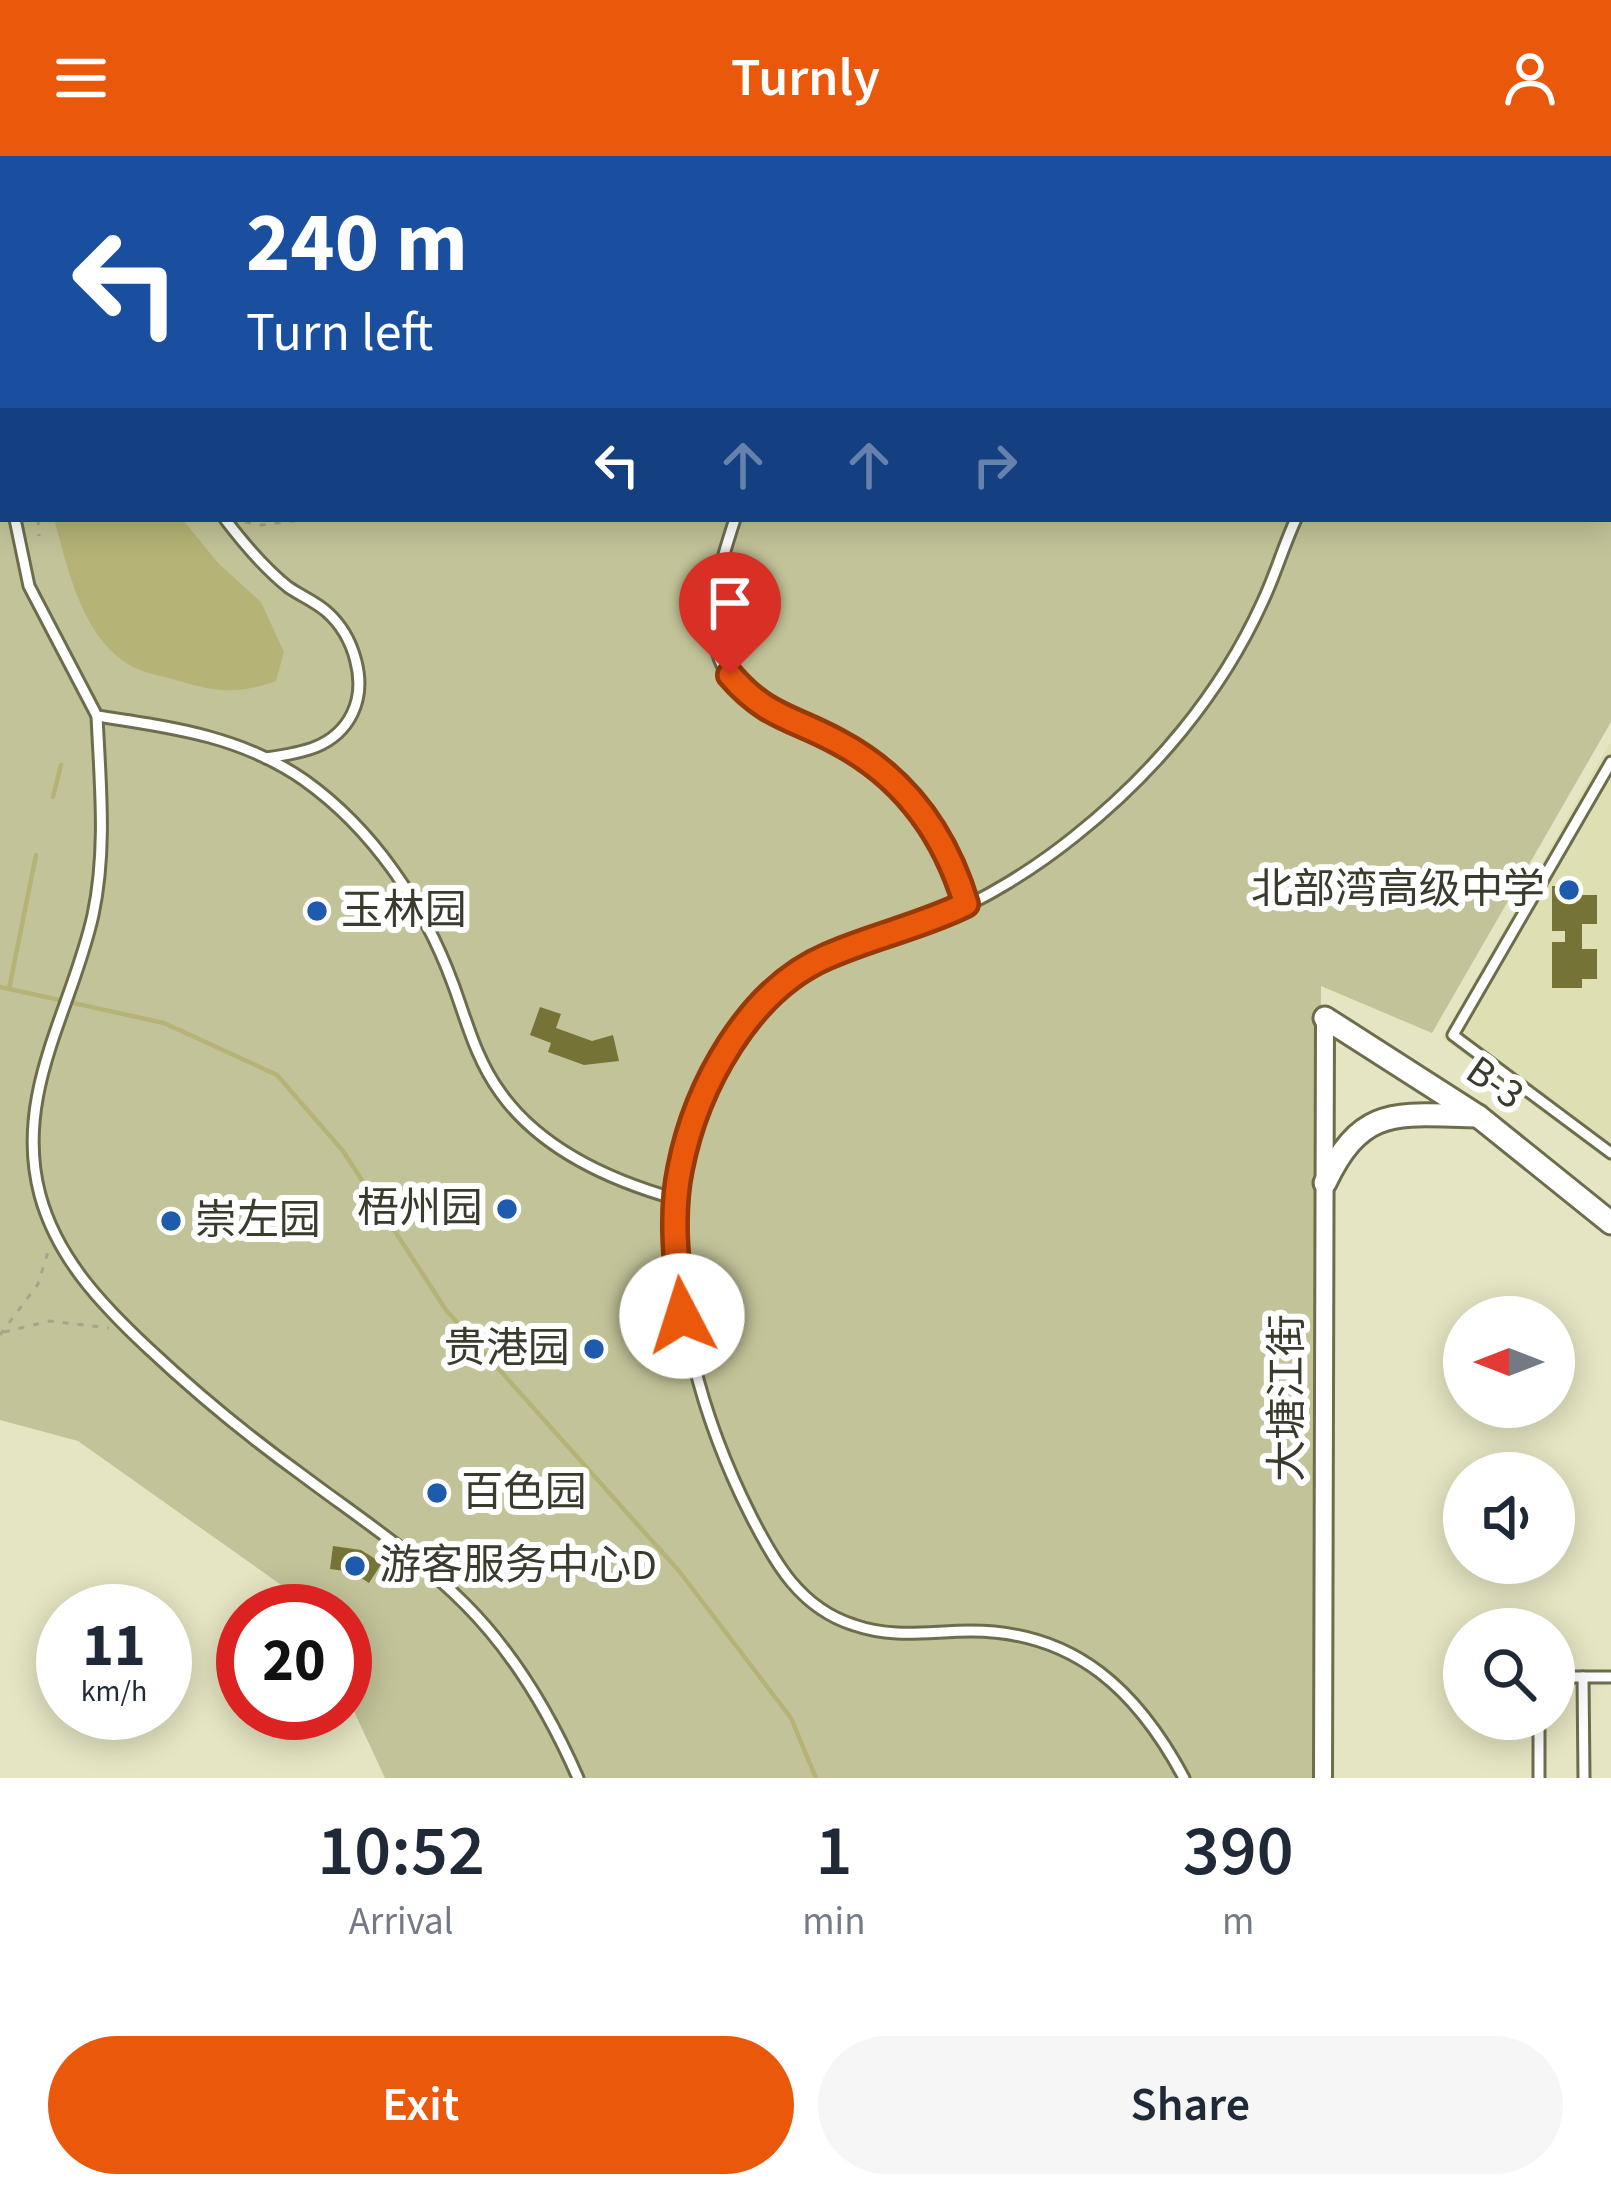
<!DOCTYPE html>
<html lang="en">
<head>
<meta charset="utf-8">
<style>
  body { margin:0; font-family:"Source Sans 3","Noto Sans SC",sans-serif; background:#f6f6f7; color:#1f2937; height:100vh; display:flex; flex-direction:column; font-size:45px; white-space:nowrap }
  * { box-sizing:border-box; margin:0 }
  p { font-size:39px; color:#747a83 }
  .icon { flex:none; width:66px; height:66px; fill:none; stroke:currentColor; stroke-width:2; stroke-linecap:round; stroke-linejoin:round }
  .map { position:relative; height:1622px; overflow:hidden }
  .side { display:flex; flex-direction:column; background:#fff; flex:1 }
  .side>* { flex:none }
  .top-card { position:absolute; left:0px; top:0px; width:1611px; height:366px; box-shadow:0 6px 30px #0003; background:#1a4fa0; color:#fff; overflow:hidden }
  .needle { width:78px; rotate:270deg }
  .buttons { position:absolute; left:1443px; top:1140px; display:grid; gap:24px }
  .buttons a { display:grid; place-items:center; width:132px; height:132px; border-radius:50%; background:#fff; box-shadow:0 6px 30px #0003; font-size:60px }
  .speed { position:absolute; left:36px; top:1428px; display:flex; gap:24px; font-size:60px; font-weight:700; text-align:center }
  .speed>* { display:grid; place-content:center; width:156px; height:156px; border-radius:50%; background:#fff; box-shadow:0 6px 30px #0003; line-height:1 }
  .speed small { font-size:30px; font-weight:400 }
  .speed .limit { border:18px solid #d22; background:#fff; color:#111 }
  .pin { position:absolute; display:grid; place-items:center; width:102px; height:102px; color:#fff; margin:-123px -51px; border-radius:50% 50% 50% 0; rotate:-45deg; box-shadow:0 0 12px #0007 }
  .pin .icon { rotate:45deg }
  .me { position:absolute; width:132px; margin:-66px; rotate:355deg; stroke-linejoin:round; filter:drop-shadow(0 0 9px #0008) }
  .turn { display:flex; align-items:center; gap:42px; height:252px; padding:0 48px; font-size:54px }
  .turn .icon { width:156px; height:156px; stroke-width:2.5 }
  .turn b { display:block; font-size:84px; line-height:102px }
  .lanes { display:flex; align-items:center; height:114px; padding:0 48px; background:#0003; justify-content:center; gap:60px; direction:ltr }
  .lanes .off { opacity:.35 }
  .eta { display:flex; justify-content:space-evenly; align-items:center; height:204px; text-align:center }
  .eta b { font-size:72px; font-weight:600; line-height:84px }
  .action { display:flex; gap:24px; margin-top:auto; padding:24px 48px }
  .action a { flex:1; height:138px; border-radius:72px; background:#ea580c; color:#fff; font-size:48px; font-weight:600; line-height:138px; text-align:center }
  .action a+a { background:#f6f6f7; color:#1f2937 }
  header { display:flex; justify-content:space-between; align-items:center; height:156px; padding:0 48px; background:#ea580c; color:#fff; font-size:54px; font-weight:600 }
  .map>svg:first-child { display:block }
  .built { fill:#dfdfb4 }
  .green { fill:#c3c399; fill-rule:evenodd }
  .water { fill:#b5b476 }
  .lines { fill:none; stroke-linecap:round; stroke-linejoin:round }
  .stream { stroke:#b5b476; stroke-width:4.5 }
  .building { fill:#757336 }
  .service-casing { stroke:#6d6d4e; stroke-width:15 }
  .minor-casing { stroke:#6d6d4e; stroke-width:22 }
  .tertiary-casing { stroke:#6d6d4e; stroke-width:27 }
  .path { stroke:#a5a58b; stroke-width:3; stroke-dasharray:6 9; stroke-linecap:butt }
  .service { stroke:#fff; stroke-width:9 }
  .minor { stroke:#fff; stroke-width:16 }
  .tertiary { stroke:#fff; stroke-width:21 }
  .route-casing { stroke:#983908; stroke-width:30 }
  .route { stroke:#ea580c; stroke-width:21 }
  .poi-dot { fill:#1f5bac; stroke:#fff; stroke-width:4.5 }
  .labels { text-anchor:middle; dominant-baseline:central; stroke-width:12; stroke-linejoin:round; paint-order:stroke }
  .poi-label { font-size:42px; fill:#3b3b2d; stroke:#fff; text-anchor:start }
  .street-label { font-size:42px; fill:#3b3b2d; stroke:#fff }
</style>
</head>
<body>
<header><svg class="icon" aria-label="menu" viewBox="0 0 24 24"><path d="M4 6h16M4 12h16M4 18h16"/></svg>Turnly<svg class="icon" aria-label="person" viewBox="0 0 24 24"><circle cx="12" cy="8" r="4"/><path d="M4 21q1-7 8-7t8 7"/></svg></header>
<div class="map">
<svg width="1611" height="1622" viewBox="0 0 1611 1622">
  <rect width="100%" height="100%" fill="#e5e5c3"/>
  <path class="built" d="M1611,585v422l-169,-125z"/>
  <path class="green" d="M0,0h1611v566l-179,311 -111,-47 -4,792h-932l-40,-86v-81h-38l-6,-12 -223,-158 -78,-21zM3,3h1605v360h-1605z"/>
  <path class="water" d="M54,363h128l37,45 42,38 23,50 -8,29c-38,14 -62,11 -100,-1 -14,-4 -32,-7 -45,-14 -49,-28 -63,-97 -77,-147z"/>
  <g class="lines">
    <g class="stream">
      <path d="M53,641l8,-32"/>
      <path d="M0,831l164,36 113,52 66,76 103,159 233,261 112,147 25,60"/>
      <path d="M9,833l27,-134"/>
    </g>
  </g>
  <g class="building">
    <path d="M1552,730h30v9h15v29h-15v25h15v30h-15v9h-30v-46h13v-11h-13z"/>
    <path d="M540,851l21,7 -5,14 36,13 21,-6 6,26 -35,4 -36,-13 3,-9 -21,-8z"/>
    <path d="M333,1390l28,4 21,13 -13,20 -17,-11 -22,-3z"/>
  </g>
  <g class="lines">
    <g class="service-casing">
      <g id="service">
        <path d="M15,0l1,3"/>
        <path d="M662,0l3,3"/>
        <path d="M387,3l4,-3"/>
        <path d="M1608,132l3,-2"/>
        <path d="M15,363l14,67 68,130c73,11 144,20 207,64 69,49 120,125 149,204 14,38 23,75 47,108 40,57 112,89 176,107 11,-93 60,-196 146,-240 34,-18 75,-26 112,-39 49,-19 100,-51 141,-84 78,-62 145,-141 187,-233 13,-27 21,-56 34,-84"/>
        <path d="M225,363c19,25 38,48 63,68 13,9 28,15 39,25 27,24 41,70 25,102 -17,34 -51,39 -86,44"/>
        <path d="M735,363c-23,70 -48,152 37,194 28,14 57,22 84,39 57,36 91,88 110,152"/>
        <path d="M97,560c3,67 10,133 -4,199 -21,95 -80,179 -53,280 17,63 62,110 108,153 49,46 100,88 154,127 56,42 113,79 163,129 50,50 85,110 113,174"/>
        <path d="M1611,606l-158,273 158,118"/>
        <path d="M676,1043c-2,114 24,216 75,317 24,47 49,92 103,109 40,14 76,6 117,6 105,0 167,61 213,147"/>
        <path d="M1554,1521h57"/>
        <path d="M1583,1521l1,101"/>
        <path d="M1539,1563v59"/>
      </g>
    </g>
    <g class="minor-casing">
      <path id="minor" d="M1323,1622l2,-760"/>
    </g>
    <g class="tertiary-casing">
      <g id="tertiary">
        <path d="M1325,862l153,98 133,107"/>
        <path d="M1325,1027c38,-80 74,-68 153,-67"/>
      </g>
    </g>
    <g class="path">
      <path d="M68,3l2,-3"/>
      <path d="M779,3l4,-3"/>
      <path d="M38,363l1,17"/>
      <path d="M245,366l16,3 49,-6"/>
      <path d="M4,1176l46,-11 59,7"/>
      <path d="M0,1179l38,-51 10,-32"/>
    </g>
    <use href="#service" class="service"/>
    <use href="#minor" class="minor"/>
    <use href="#tertiary" class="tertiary"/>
  </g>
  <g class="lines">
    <g class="route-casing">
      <path id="route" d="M682,1160c-5,-48 -12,-99 -2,-147 16,-82 68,-179 148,-213 45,-20 94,-30 138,-52 -21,-70 -62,-127 -128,-162 -46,-25 -72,-25 -108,-67"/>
    </g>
    <use href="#route" class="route"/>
  </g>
  <g class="poi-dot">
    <circle cx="1569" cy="734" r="12"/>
    <circle cx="317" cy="755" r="12"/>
    <circle cx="507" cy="1053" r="12"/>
    <circle cx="171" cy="1065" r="12"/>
    <circle cx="594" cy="1193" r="12"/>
    <circle cx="437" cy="1337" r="12"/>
    <circle cx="355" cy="1410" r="12"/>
  </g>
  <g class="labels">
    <g class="poi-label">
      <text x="1545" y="734" text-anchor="end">北部湾高级中学</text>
      <text x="341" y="755">玉林园</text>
      <text x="483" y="1053" text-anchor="end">梧州园</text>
      <text x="195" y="1065">崇左园</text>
      <text x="570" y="1193" text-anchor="end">贵港园</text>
      <text x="461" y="1337">百色园</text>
      <text x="379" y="1410">游客服务中心D</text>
    </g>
    <g class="street-label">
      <text transform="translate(1495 927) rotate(35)">B-3</text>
      <text transform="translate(1288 1242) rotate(-90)">大塘江街</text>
    </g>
  </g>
</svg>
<div class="buttons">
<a><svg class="needle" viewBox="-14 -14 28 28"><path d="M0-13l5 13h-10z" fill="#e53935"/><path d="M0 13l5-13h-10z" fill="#747a83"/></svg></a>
<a><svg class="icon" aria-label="sound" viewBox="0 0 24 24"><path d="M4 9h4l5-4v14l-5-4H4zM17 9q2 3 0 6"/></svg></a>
<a><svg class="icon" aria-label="search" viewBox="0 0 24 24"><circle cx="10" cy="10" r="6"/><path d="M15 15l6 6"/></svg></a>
</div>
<div class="speed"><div>11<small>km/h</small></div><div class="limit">20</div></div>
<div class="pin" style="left:730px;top:519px;background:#d93025"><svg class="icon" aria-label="arrive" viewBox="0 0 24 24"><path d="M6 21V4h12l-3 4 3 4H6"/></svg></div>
<svg class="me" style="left:682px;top:1160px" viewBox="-20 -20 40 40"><circle r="19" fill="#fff"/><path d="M0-13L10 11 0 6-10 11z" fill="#ea580c"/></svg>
<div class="top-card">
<div class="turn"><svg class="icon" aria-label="left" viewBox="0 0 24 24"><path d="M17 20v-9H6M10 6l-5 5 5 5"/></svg><div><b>240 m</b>Turn left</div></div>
<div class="lanes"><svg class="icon" aria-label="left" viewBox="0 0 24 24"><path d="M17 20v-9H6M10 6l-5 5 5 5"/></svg><svg class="icon off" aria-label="ahead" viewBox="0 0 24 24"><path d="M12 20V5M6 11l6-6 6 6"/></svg><svg class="icon off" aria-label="ahead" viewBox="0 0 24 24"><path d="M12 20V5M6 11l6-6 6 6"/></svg><svg class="icon off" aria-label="right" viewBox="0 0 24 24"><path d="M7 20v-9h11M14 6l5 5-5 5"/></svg></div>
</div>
</div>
<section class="side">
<div class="eta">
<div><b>10:52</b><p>Arrival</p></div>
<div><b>1</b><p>min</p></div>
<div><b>390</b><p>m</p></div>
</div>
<div class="action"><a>Exit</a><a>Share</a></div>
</section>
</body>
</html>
